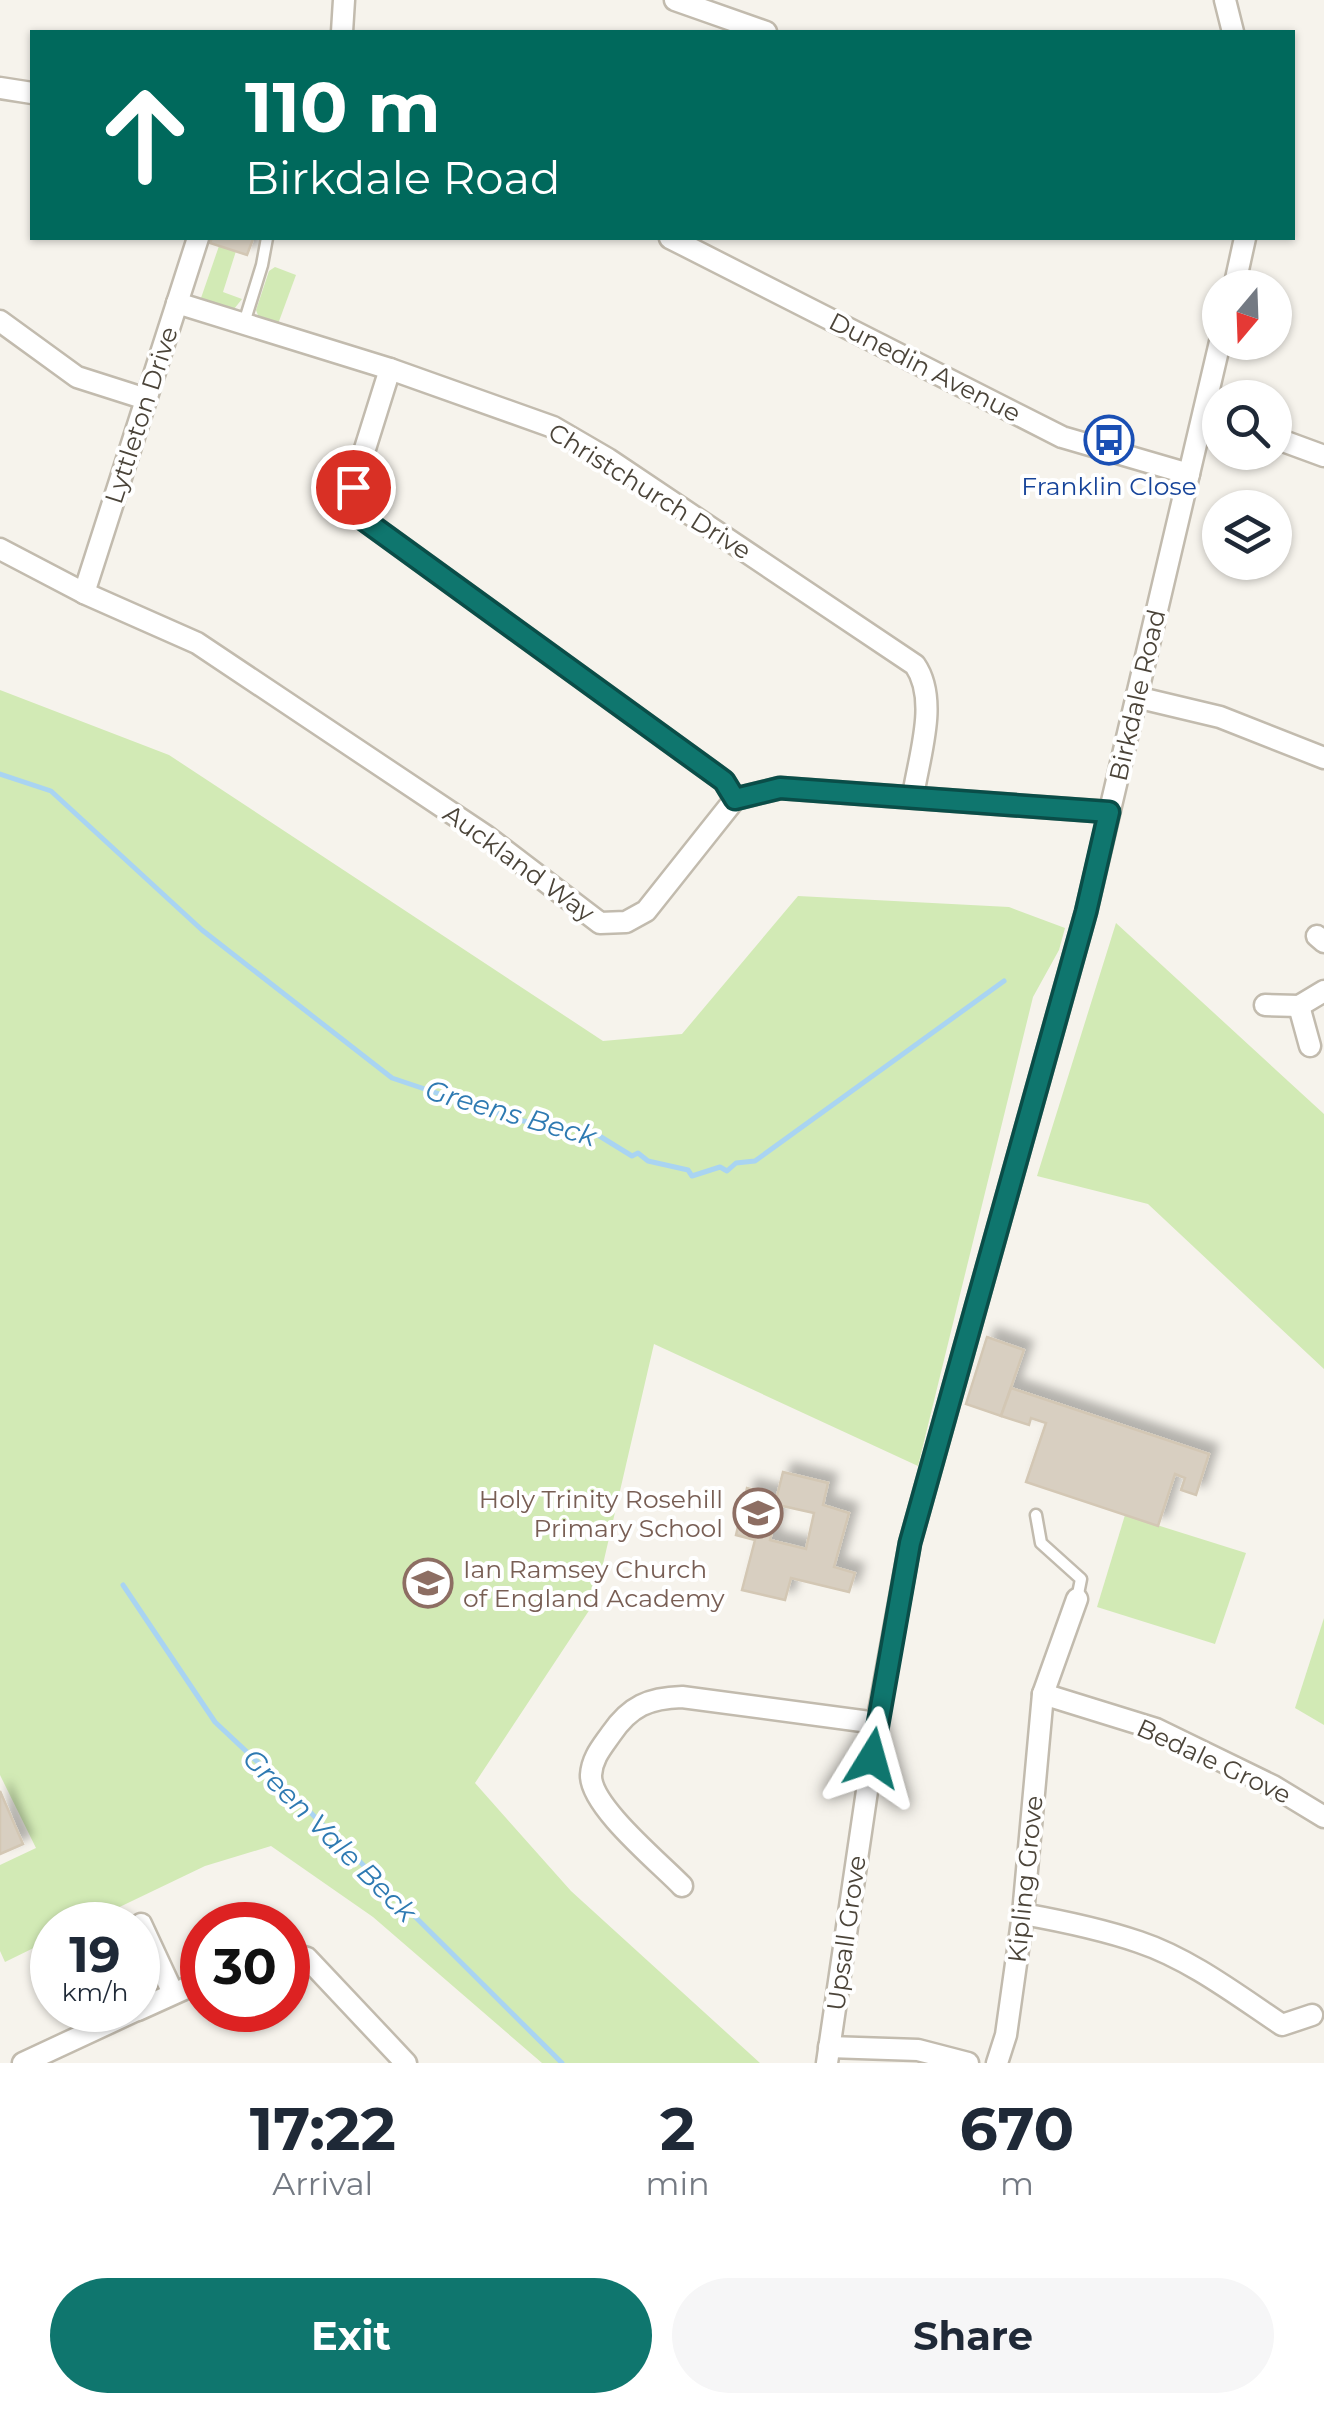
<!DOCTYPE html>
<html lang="en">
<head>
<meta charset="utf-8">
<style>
  body { margin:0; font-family:Montserrat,sans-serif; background:#f6f6f7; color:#1f2937; height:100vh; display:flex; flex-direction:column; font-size:38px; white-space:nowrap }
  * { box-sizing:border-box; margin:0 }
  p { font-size:32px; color:#747a83 }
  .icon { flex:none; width:55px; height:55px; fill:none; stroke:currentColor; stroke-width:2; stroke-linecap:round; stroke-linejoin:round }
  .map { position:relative; height:2063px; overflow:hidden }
  .drawer { display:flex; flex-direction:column; background:#fff; flex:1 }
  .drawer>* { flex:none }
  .hud { position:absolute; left:30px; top:30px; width:1265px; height:210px; border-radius:0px; box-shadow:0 2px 8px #0004; background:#00695c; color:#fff; overflow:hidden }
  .needle { width:65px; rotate:199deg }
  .fabs { position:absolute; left:1202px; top:270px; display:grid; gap:20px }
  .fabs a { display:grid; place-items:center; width:90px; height:90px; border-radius:50%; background:#fff; box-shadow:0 2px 8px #0004; font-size:50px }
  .speed { position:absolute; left:30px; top:1902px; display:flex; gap:20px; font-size:50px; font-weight:700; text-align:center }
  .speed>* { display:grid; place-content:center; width:130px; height:130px; border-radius:50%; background:#fff; box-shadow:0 2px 8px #0004; line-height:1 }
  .speed small { font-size:25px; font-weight:400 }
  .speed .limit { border:15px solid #d22; background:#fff; color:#111 }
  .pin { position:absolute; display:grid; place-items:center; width:85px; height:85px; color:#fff; margin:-42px; border:5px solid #fff; border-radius:50%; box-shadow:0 2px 10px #0007 }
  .me { position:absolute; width:110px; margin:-55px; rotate:8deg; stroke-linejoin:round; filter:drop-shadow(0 0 8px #0008) }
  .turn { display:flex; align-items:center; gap:35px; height:210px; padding:0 50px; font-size:45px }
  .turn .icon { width:130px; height:130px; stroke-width:2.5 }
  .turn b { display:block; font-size:70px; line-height:85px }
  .eta { display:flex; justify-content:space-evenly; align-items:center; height:170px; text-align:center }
  .eta b { font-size:60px; font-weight:700; line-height:70px }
  .cta { display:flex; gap:20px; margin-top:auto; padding:20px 50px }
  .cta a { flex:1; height:115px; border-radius:60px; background:#0f766e; color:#fff; font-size:40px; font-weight:700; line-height:115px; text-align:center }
  .cta a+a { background:#f6f6f7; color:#1f2937 }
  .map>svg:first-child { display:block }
  .green { fill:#d2eab5 }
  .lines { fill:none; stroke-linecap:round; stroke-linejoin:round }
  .stream { stroke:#a9d4f2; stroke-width:5 }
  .building { fill:#d8cfc1; stroke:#d3c7b4; stroke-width:2.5; fill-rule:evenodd; filter:url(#shadow) }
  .lane-casing { stroke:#c2bbae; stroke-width:15 }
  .street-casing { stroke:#c2bbae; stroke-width:25 }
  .lane { stroke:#fff; stroke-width:10 }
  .street { stroke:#fff; stroke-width:20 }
  .route-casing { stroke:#0a4d48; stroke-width:25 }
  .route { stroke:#0f766e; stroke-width:18 }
  .labels { text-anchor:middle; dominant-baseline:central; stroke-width:8; stroke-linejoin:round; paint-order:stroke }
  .street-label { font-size:25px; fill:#4b4439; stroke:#fff }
  .transit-label { font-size:25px; fill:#164399; stroke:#fff }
  .education-label { font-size:25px; fill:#785e54; stroke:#fff; text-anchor:end }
  .water-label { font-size:28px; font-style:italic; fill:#2e7ab2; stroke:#fff }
</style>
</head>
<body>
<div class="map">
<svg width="1324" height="2063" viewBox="0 0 1324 2063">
  <defs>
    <filter id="shadow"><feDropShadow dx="9" dy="-9" stdDeviation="5" flood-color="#0004"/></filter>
  </defs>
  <rect width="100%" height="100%" fill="#f6f3ec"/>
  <g class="green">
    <path d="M219,246l17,5 -13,41 19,7 -8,10 -33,-11z"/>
    <path d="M275,267l21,8 -18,49 -19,-6 -3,-8 13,-39z"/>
    <path d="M0,690l169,65 434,286 79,-7 116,-138 211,11 56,21 -6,22 -26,47 -115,469 -264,-122 -60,259 -119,180 96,108 189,172h-218l-169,-146 -102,-71 -66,20 -123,59h-30v14l-47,23 -5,-11v-86l36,-17 -36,-73z"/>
    <path d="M1116,923l208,191v255l-176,-165 -111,-28z"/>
    <path d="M1125,1515l121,38 -31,91 -118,-37z"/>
    <path d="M1324,1618v107l-29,-17z"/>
  </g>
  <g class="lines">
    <g class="stream">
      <path d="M0,774l51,17 151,139 190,148 125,42 76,12 39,24 6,-3 10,8 40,9 4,6 28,-9 7,4 9,-8 19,-2 249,-180"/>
      <path d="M123,1585l92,137 83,78 264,263"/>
    </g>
  </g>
  <g class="building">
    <path d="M212,238h35l6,1 -6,16 -37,-12z"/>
    <path d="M987,1337l37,13 -23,66 -35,-12z"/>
    <path d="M1011,1388l198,66 -13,41 -15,-5 4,-12 -10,-4 -17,52 -132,-44 20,-59 -15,-5 -2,7 -28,-9z"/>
    <path d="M783,1472l45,11 -5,22 26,8 -15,54 21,6 -6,19 -58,-14 -6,22 -43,-10 13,-50 -19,-5 11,-47 30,8zM778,1505l36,8 -8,36 -36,-9z"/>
    <path d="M0,1791l23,53 -23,10z"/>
  </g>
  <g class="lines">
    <g class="lane-casing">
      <g id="lane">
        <path d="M244,323l18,-58 5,-27"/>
        <path d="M1036,1515l5,28 40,36 -4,20"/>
      </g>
    </g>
    <g class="street-casing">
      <g id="street">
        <path d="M675,0l91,32"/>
        <path d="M1225,0l8,32"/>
        <path d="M342,32l2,-32"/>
        <path d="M0,88l32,5"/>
        <path d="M670,238l392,199 127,37"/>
        <path d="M1234,288l11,-50"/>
        <path d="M177,303l213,66 163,58 55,32 307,206c24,35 4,91 -2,131"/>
        <path d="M0,321l77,56 69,22"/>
        <path d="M390,369l-37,118 7,30 364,264 11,18"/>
        <path d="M1275,438l49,18"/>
        <path d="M0,549l84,44 113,50 289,193 114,87 26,-1 20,-11 89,-112 45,-11 329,24"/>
        <path d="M84,593l114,-355"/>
        <path d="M1136,697l84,20 104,41"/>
        <path d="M1317,936l7,6"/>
        <path d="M1265,1005l34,1 25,-15"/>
        <path d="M1299,1006l11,40"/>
        <path d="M1043,1694l113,35 117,57 51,31"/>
        <path d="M682,1886c-22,-23 -92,-80 -91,-111 1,-17 11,-28 20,-41 19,-28 38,-36 71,-37l195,26"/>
        <path d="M1023,1914c39,7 78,15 116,28 51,17 98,53 143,83l30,-10"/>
        <path d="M141,1924l32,69"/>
        <path d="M288,1952l19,6 99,105"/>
        <path d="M138,2010l64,-29"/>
        <path d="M829,2047l89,3 50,13"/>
        <path d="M23,2063l114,-53"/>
        <path d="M827,2063l50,-340 33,-180 176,-631 134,-570"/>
        <path d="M997,2063l9,-28 17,-121 20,-220 34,-95"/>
      </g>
    </g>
    <use href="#lane" class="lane"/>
    <use href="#street" class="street"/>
  </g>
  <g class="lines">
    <g class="route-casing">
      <path id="route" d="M353,487l7,30 364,264 11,18 45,-11 329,24 -23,100 -176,631 -38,215"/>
    </g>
    <use href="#route" class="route"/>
  </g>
  <defs>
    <g id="bus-ring" transform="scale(2.5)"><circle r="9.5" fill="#fff" stroke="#1a4fb4" stroke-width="1.5"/><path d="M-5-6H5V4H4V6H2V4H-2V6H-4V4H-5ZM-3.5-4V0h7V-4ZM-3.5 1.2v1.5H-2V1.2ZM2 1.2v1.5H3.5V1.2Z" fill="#1a4fb4"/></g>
    <g id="school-ring" transform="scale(2.5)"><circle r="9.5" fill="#fff" stroke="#8d6e63" stroke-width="1.5"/><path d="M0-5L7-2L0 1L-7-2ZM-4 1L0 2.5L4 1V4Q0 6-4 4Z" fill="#8d6e63"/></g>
  </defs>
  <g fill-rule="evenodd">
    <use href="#bus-ring" x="1109" y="440"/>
    <use href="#school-ring" x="758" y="1513"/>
    <use href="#school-ring" x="428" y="1583"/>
  </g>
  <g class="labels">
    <g class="street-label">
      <text transform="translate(925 367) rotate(27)">Dunedin Avenue</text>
      <text transform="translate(141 415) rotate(-72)">Lyttleton Drive</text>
      <text transform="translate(650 491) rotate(32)">Christchurch Drive</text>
      <text transform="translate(1137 695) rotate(-77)">Birkdale Road</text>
      <text transform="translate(519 863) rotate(36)">Auckland Way</text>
      <text transform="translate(1214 1761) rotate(25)">Bedale Grove</text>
      <text transform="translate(1025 1879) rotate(-84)">Kipling Grove</text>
      <text transform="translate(846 1933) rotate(-82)">Upsall Grove</text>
    </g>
    <g class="transit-label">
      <text x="1109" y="486">Franklin Close</text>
    </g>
    <g class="education-label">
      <text x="723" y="1499">Holy Trinity Rosehill<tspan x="723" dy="29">Primary School</tspan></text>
      <text x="463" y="1569" text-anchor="start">Ian Ramsey Church<tspan x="463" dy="29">of England Academy</tspan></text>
    </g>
    <g class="water-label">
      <text transform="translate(511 1113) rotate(16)">Greens Beck</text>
      <text transform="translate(330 1835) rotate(45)">Green Vale Beck</text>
    </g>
  </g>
</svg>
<div class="fabs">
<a><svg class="needle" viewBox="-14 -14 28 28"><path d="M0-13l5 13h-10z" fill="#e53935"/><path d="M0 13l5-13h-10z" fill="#747a83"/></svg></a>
<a><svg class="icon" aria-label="search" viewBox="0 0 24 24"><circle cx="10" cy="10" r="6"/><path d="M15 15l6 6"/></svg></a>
<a><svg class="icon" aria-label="layers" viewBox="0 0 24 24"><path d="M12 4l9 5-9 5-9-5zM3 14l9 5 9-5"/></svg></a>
</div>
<div class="speed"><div>19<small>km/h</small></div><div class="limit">30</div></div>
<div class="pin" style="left:353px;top:487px;background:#d93025"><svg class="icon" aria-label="arrive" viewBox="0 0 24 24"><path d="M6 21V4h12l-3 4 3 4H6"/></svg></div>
<svg class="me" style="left:872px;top:1758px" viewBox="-20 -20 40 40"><path d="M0-17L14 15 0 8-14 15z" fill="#0f766e" stroke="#fff" stroke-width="4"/></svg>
<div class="hud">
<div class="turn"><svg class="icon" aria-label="ahead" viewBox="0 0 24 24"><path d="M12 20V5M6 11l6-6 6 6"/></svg><div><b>110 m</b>Birkdale Road</div></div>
</div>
</div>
<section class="drawer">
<div class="eta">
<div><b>17:22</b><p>Arrival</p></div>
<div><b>2</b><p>min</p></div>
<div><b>670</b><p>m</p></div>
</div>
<div class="cta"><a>Exit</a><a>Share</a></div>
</section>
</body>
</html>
